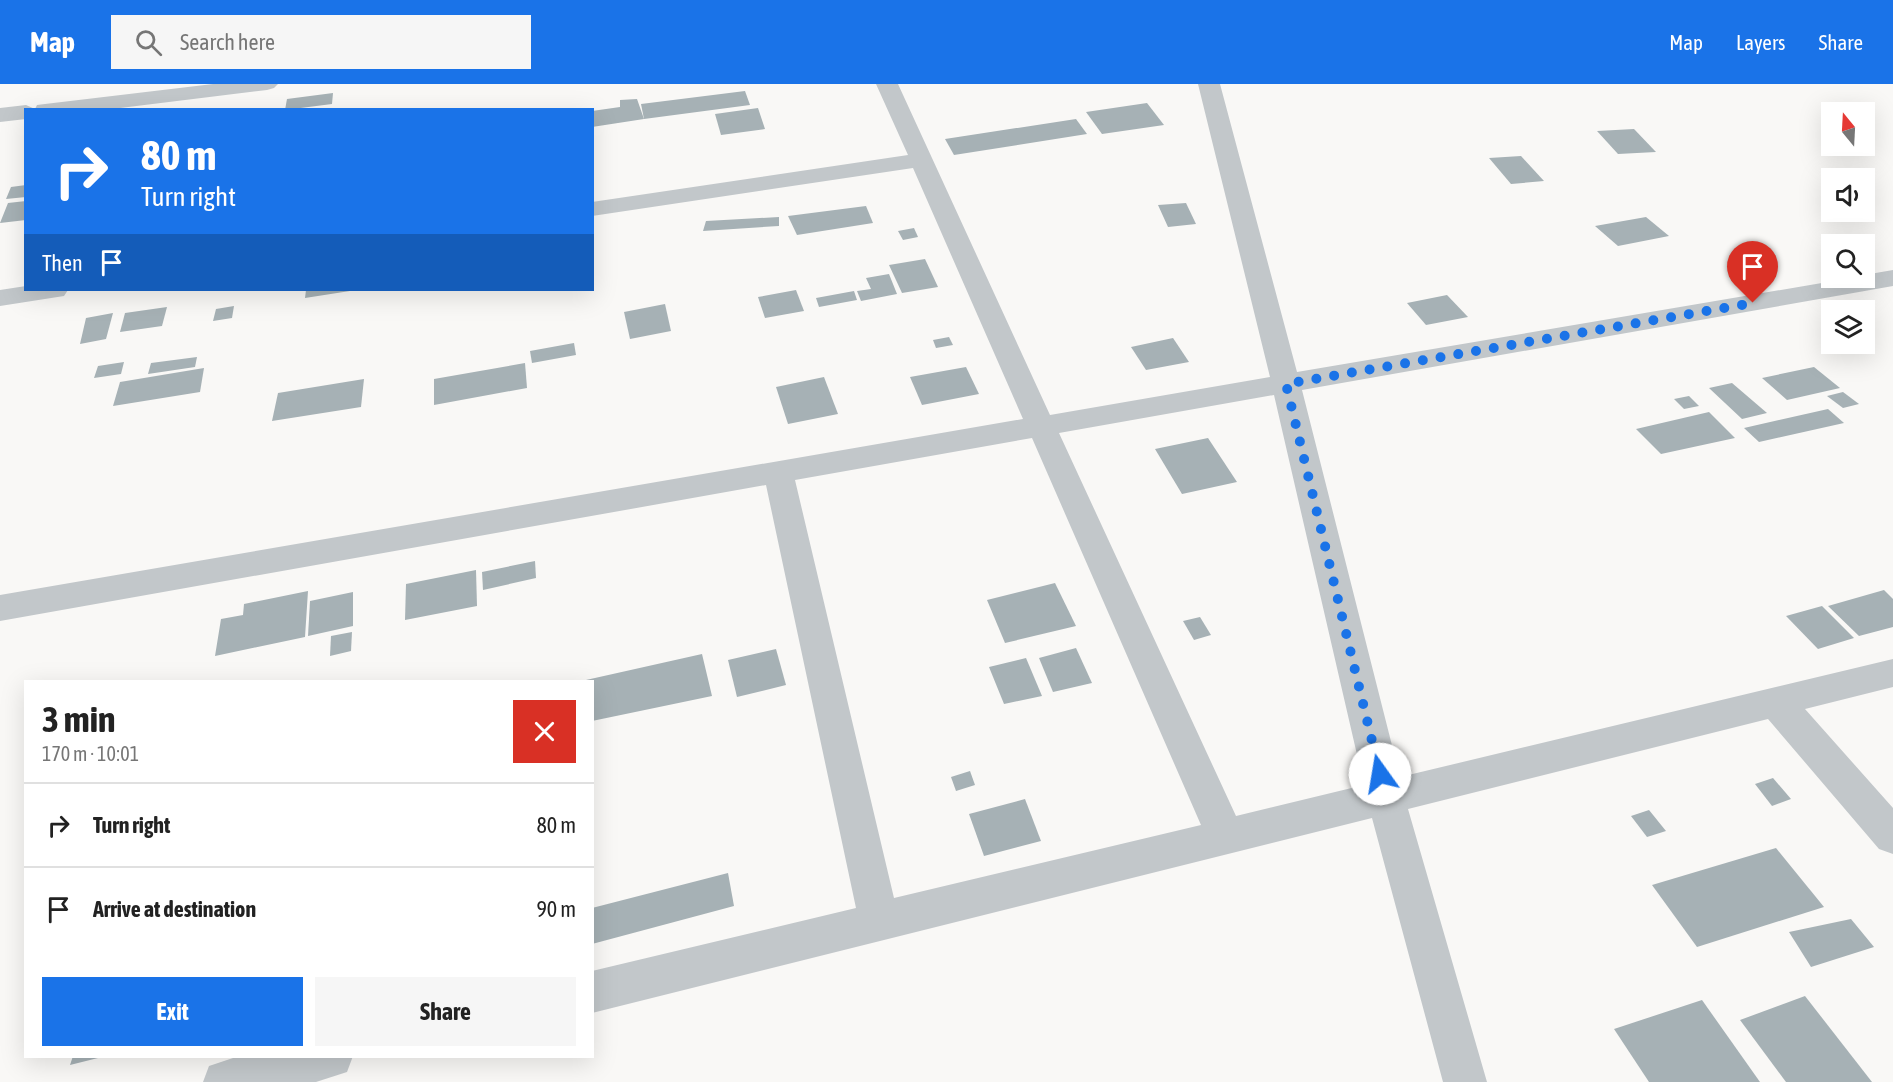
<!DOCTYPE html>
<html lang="en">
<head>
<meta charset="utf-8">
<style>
  body { margin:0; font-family:"Asap Condensed",sans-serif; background:#f6f6f6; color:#222; height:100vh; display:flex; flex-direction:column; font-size:22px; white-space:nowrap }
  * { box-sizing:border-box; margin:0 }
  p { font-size:20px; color:#767676 }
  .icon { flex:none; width:33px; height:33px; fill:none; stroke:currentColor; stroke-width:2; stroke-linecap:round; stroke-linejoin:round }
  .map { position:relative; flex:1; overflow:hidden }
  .drawer { position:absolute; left:24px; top:596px; width:570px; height:378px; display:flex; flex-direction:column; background:#fff; border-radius:0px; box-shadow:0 6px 24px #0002 }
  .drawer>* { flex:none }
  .guide { position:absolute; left:24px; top:24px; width:570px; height:183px; border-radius:0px; box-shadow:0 6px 24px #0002; background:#1a73e8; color:#fff; overflow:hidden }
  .needle { width:39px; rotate:342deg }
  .controls { position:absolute; left:1821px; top:18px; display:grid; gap:12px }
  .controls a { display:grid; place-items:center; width:54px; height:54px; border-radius:0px; background:#fff; box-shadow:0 6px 24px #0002; font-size:30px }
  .pin { position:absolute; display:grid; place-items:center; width:51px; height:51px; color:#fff; margin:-62px -26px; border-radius:50% 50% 50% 0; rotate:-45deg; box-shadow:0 0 6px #0007 }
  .pin .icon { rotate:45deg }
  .me { position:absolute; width:66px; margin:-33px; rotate:347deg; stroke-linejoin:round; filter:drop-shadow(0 0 4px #0008) }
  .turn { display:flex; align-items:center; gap:21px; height:126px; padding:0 18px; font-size:27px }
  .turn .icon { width:78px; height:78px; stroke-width:2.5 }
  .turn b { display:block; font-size:42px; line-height:51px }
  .then { display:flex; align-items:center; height:57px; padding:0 18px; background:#0003; gap:12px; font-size:22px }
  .round { display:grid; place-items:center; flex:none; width:63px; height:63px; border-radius:0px; background:#f6f6f6 }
  .summary { display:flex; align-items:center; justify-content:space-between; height:102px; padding:0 18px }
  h1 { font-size:36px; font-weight:700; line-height:45px }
  .action { display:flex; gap:12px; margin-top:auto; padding:12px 18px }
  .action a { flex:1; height:69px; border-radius:0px; background:#1a73e8; color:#fff; font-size:24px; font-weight:700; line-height:69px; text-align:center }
  .action a+a { background:#f6f6f6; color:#222 }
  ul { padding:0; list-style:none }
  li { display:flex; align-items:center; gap:18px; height:84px; padding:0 18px; border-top:2px solid #e0e0e0 }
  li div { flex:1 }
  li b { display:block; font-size:22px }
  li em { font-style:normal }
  header { display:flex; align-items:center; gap:36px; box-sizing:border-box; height:84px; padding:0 30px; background:#1a73e8; color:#fff }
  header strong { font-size:28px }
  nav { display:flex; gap:33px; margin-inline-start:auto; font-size:21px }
  .search { width:420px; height:54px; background:#f6f6f6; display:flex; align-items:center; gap:15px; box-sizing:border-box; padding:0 21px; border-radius:0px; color:#767676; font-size:22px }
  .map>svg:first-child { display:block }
  .building { fill:#a6b1b5 }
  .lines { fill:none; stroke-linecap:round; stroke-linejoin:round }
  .minor { fill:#c2c7ca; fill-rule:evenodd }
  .route { stroke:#1a73e8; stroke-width:10; stroke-dasharray:0 18 }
</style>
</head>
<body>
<header>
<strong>Map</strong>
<div class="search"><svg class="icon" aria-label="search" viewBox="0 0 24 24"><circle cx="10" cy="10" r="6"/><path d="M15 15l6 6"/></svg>Search here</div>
<nav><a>Map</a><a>Layers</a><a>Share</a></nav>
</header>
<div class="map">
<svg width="1893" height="998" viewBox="0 0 1893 998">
  <rect width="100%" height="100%" fill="#f9f8f6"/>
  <g class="building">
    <path d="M745,7l5,14 -106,14 -3,-15z"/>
    <path d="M333,9l-1,11 -47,6 2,-11z"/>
    <path d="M637,15l7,20 -52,8v-16l28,-4v-7z"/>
    <path d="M1147,19l17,22 -62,9 -16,-22z"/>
    <path d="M758,24l7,21 -44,6 -6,-21z"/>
    <path d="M1076,35l11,15 -133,21 -9,-16z"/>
    <path d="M1634,45l22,23 -38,2 -21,-23z"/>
    <path d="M1521,72l23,25 -33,3 -22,-26z"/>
    <path d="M26,101v12l-20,2 5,-12z"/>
    <path d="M26,117v19l-26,3 8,-20z"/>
    <path d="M1186,119l10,21 -28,3 -10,-22z"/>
    <path d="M866,122l7,17 -76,12 -9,-19z"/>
    <path d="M779,133v9l-76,5 3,-10z"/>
    <path d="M1646,133l23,19 -51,10 -23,-20z"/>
    <path d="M914,144l4,9 -15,3 -5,-9z"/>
    <path d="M925,175l13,28 -36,6 -13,-28z"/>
    <path d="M889,190l8,20 -36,7 -4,-10 14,-2 -5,-11z"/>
    <path d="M306,206h44v1l-45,7z"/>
    <path d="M796,206l8,21 -39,7 -7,-21z"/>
    <path d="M854,207l3,9 -38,7 -3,-9z"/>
    <path d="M1447,211l21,22 -42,8 -19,-22z"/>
    <path d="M665,220l6,27 -41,8 -6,-27z"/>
    <path d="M234,222l-2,12 -19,3 3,-12z"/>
    <path d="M167,223l-5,19 -42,6 5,-19z"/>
    <path d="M113,229l-7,26 -26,5 6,-26z"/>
    <path d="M949,253l4,8 -17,3 -3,-8z"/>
    <path d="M1173,254l16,24 -43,8 -15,-23z"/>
    <path d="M574,259l2,12 -44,8 -2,-12z"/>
    <path d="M197,273l-2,10 -47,7 3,-11z"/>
    <path d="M124,278l-3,12 -27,4 4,-12z"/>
    <path d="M525,279l2,25 -93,17v-26z"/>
    <path d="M966,283l13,27 -57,11 -12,-28z"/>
    <path d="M1814,283l26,21 -53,12 -25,-22z"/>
    <path d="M204,284l-4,24 -87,14 7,-24z"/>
    <path d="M824,293l14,37 -50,10 -12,-37z"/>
    <path d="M364,295l-3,28 -89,14 6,-28z"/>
    <path d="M1732,299l35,30 -25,6 -33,-31z"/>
    <path d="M1843,308l16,12 -16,4 -16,-12z"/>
    <path d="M1689,312l10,10 -15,3 -10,-10z"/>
    <path d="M1828,325l16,14 -85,19 -15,-14z"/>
    <path d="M1709,328l26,26 -74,16 -25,-25z"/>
    <path d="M1208,354l29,44 -55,12 -27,-45z"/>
    <path d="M535,477l1,17 -53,12 -1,-18z"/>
    <path d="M476,486l1,36 -72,14 1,-36z"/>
    <path d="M1055,499l21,43 -71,17 -18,-43z"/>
    <path d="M1884,506l9,9v28l-34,9 -31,-30z"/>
    <path d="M308,507l-3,46 -90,19 6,-37 22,-4 1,-11z"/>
    <path d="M353,508v34l-45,10 2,-35z"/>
    <path d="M1822,522l32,32 -36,11 -32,-33z"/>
    <path d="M1200,533l11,18 -17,5 -11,-19z"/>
    <path d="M352,548l-1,19 -21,5 1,-20z"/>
    <path d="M1076,564l16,35 -39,9 -14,-34z"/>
    <path d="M776,565l10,36 -49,12 -9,-37z"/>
    <path d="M702,570l10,42 -120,25v-40l-6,-1z"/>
    <path d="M1026,574l16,38 -38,8 -15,-37z"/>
    <path d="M970,687l5,14 -19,6 -5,-14z"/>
    <path d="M1773,694l18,21 -19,7 -17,-22z"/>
    <path d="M1025,715l16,42 -57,15 -15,-42z"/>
    <path d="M1649,726l17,21 -19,6 -16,-21z"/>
    <path d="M1776,764l48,59 -127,40 -45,-62z"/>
    <path d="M728,789l6,33 -142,38v-36z"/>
    <path d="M1851,835l23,28 -63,20 -22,-35z"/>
    <path d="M1805,912l67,86h-86l-46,-62z"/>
    <path d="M1702,916l58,82h-111l-35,-53z"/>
    <path d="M73,972h29v1l-32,8z"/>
  </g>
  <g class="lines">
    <g class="minor">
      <path d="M213,0h65l-4,4 -7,2 -163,20h-78v9l-26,3v-14l26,-3 9,4 2,-4 8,-1z"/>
      <path d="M876,0h22l152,331 220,-38 -72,-293h22l77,288 554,-94h13v-3l29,-5v16l-591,104 98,387 493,-118v28l-88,22 88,99v46l-14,-5 -111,-130 -360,90 79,273h-44l-71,-264 -780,195v-42l264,-63 -90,-423 -766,136v-26l1023,-176 -110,-251 -321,48v-14l316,-47zM1274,311l90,390 -128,31 -177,-383zM1032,354l169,387 -307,73 -99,-418z"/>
      <path d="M26,202v4h42l-4,6 -64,10v-16z"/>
      <path d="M239,972h114l-6,16 -31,10h-113l6,-16z"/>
    </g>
  </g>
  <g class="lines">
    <path class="route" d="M1380,690l-94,-390 467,-81"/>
  </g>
</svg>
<div class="controls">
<a><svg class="needle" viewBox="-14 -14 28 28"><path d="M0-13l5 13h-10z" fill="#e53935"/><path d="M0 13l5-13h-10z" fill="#767676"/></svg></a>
<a><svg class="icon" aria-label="sound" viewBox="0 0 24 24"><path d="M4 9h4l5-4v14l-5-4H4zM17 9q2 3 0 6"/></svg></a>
<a><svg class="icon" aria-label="search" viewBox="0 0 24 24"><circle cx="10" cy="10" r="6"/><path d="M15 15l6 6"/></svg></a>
<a><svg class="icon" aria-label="layers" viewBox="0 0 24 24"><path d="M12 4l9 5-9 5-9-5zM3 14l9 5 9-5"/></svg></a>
</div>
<div class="pin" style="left:1753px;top:219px;background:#d93025"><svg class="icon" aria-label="arrive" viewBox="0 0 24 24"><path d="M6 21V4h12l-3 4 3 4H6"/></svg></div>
<svg class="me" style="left:1380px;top:690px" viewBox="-20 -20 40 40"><circle r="19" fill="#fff"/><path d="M0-13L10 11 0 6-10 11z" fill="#1a73e8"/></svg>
<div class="guide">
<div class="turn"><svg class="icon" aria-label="right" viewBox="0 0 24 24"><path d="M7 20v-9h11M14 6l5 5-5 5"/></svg><div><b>80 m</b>Turn right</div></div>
<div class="then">Then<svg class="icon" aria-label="arrive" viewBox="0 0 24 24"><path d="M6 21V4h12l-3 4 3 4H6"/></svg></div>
</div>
<section class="drawer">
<div class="summary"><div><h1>3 min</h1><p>170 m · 10:01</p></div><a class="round" style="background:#d93025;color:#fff"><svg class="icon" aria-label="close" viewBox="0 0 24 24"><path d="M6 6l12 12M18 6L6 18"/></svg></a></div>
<ul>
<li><svg class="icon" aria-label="right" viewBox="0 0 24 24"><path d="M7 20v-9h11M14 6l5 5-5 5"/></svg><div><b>Turn right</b></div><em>80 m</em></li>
<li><svg class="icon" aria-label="arrive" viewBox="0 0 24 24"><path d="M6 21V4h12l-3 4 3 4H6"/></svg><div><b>Arrive at destination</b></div><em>90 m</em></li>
</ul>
<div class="action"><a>Exit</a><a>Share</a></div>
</section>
</div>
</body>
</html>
